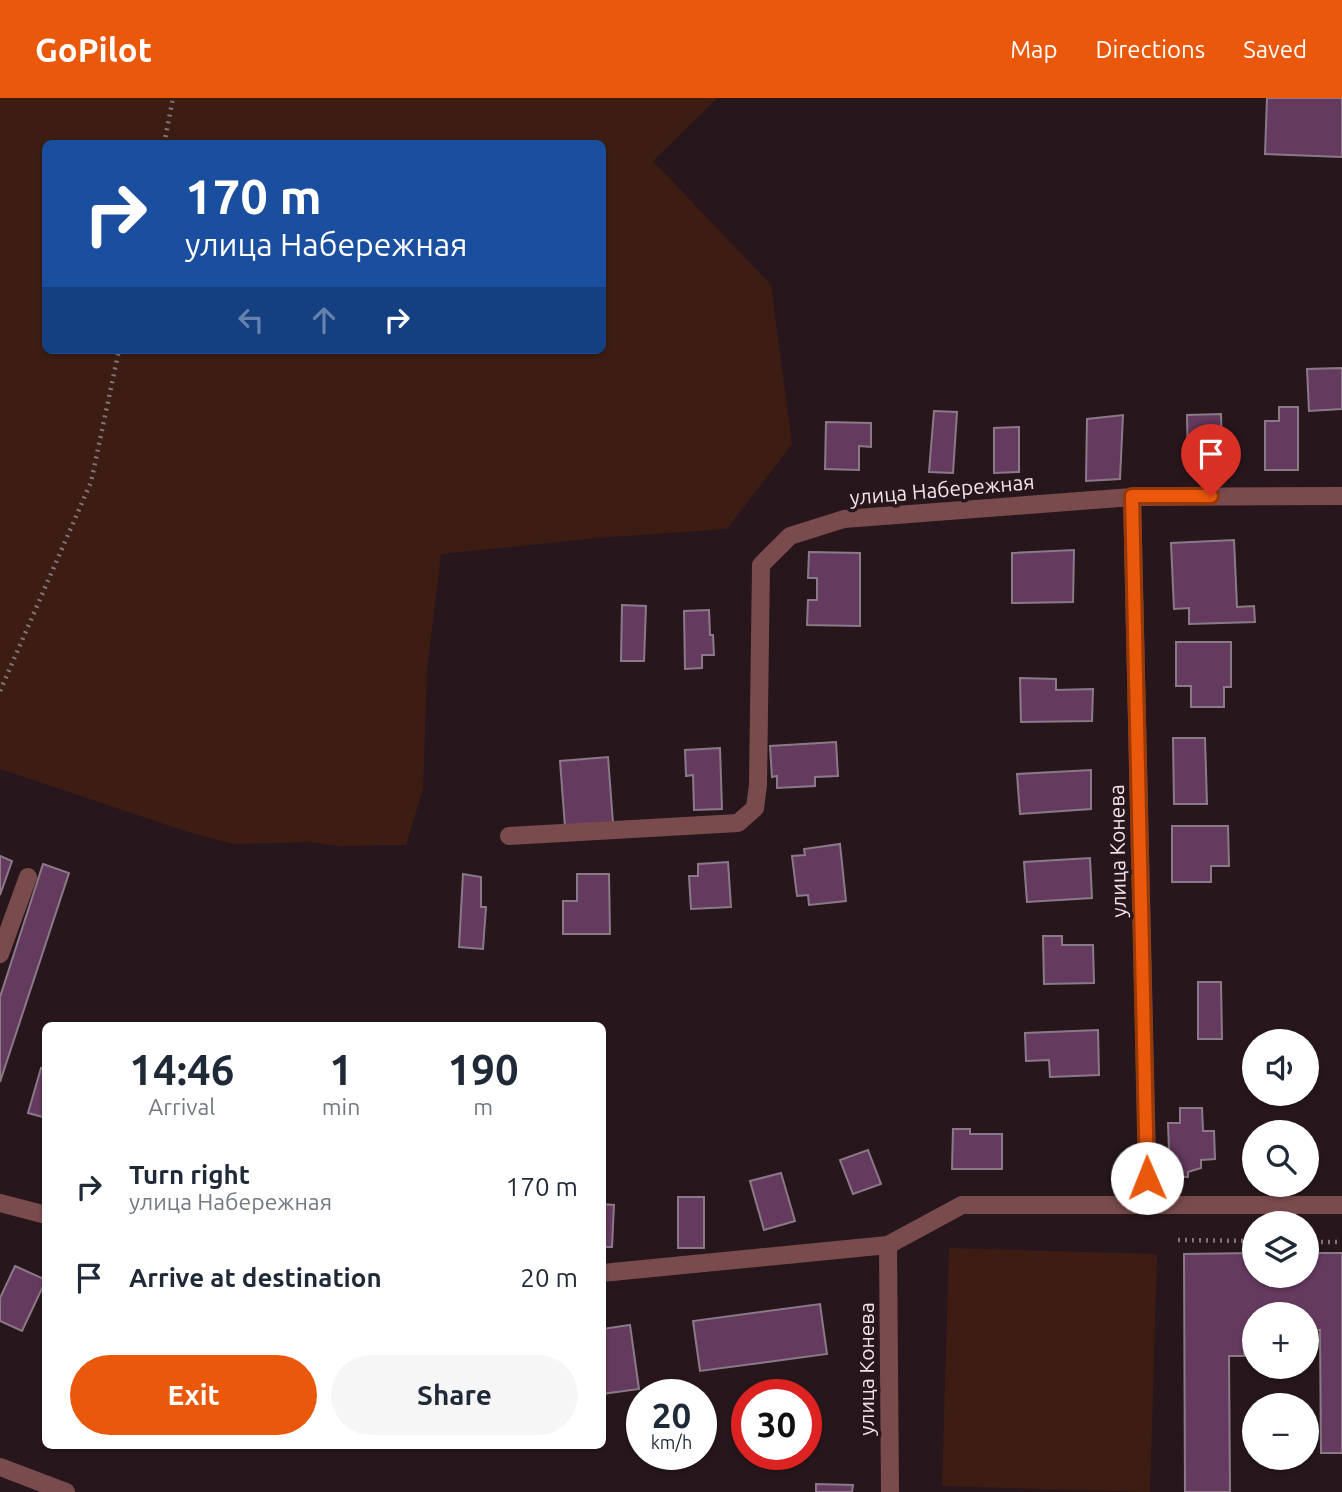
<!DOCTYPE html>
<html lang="en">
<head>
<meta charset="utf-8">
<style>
  body { margin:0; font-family:Ubuntu,sans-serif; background:#f6f6f7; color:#1f2937; height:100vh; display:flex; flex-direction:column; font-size:26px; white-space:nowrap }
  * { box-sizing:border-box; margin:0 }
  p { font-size:23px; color:#747a83 }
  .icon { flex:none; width:38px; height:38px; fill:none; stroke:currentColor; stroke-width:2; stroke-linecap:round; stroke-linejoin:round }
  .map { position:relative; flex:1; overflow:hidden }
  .drawer { position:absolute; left:42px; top:924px; width:564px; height:427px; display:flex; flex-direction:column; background:#fff; border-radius:10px; box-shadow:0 2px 5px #0004 }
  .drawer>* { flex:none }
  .banner { position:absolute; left:42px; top:42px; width:564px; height:214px; border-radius:10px; box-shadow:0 2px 5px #0004; background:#1a4fa0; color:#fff; overflow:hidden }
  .tools { position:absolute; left:1242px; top:931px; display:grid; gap:14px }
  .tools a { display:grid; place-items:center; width:77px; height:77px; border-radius:50%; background:#fff; box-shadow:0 2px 5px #0004; font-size:35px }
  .speed { position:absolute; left:626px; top:1281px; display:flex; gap:14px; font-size:35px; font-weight:700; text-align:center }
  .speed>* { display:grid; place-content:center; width:91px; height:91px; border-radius:50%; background:#fff; box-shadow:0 2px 5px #0004; line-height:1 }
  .speed small { font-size:18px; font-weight:400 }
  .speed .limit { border:10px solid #d22; background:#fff; color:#111 }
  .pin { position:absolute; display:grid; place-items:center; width:60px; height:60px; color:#fff; margin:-72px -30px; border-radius:50% 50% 50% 0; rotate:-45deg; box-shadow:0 0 7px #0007 }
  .pin .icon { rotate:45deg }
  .me { position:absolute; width:77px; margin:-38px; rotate:359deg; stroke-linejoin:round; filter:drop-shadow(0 0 5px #0008) }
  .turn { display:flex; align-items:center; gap:24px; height:147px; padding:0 28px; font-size:32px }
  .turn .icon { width:91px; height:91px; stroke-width:2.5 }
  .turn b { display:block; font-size:49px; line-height:60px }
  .lanes { display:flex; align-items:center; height:66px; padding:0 28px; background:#0003; justify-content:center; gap:35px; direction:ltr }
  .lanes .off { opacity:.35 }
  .eta { display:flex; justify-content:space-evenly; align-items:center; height:119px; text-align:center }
  .eta b { font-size:42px; font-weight:700; line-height:49px }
  .primary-button { display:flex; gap:14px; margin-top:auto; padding:14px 28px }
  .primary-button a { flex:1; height:80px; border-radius:42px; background:#ea580c; color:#fff; font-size:28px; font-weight:700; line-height:80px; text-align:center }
  .primary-button a+a { background:#f6f6f7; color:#1f2937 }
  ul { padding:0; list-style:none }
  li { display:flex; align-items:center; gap:21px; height:91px; padding:0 28px }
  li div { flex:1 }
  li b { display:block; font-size:26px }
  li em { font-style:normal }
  header { display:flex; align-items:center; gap:42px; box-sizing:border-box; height:98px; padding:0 35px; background:#ea580c; color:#fff }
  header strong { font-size:33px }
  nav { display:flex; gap:38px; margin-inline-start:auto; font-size:24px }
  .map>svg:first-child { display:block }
  .green { fill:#3d1d13; fill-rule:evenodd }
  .building { fill:#653a5f; stroke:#8a7a87; stroke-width:2 }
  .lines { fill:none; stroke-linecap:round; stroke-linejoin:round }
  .path { stroke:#827379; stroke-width:4.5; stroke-dasharray:2 5; stroke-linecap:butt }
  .minor { stroke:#7a4b4d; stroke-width:18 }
  .route-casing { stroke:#983908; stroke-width:18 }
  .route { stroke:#ea580c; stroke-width:12 }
  .labels { text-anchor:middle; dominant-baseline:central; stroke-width:7; stroke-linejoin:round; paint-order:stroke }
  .street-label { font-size:21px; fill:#f0e4e9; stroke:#27171d }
</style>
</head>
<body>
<header>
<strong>GoPilot</strong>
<nav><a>Map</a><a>Directions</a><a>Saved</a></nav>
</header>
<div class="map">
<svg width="1342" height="1394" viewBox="0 0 1342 1394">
  <rect width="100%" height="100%" fill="#27171d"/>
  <g class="green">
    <path d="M0,0h717l-64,63 118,124 21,159 -65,85 -130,9 -156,16 -14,116 -4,119 -17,56 -68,1 -28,-4 -77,2 -48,-13 -185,-62zM46,46h556v206h-556z"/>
    <path d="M949,1150l208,6 -7,238 -208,-6z"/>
  </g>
  <g class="building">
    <path d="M1267,0h75v59l-77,-3z"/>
    <path d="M1342,270v41l-33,2 -2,-42z"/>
    <path d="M1279,309h19v63h-33v-49h14z"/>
    <path d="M934,313l23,1 -4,61 -24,-1z"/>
    <path d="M1221,316l1,33h-15l1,21 -20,1 -1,-54z"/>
    <path d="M1123,317l-3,64 -34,2 1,-62z"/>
    <path d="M826,324l45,1v24l-12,-1v24l-34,-1z"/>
    <path d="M1019,329v45l-25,1v-45z"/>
    <path d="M1234,442l3,67 17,-1 1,16 -66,2v-16l-15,1 -3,-66z"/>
    <path d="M1074,452l-1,52 -61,1v-50z"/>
    <path d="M809,454l51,1v73l-53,-1 1,-25h9v-22h-9z"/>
    <path d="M622,507l24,1 -2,55h-23z"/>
    <path d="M709,512l1,25h3l1,20h-12v13l-17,1 -1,-58z"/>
    <path d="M1176,544h55v45h-7v20h-33v-21h-15z"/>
    <path d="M1020,580l36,1v11l37,-1 -1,32 -71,1z"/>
    <path d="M1173,640h32l2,66h-33z"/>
    <path d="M836,644l2,34 -23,1v9l-38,2v-12l-5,1 -2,-31z"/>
    <path d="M720,650l2,61 -28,1 -1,-35 -7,1 -1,-26z"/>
    <path d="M608,659l5,66 -48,4 -5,-66z"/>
    <path d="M1091,672v39l-71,5 -3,-40z"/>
    <path d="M1172,728h56l1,40h-18v16h-39z"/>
    <path d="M840,746l6,57 -37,4 -1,-10 -11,1 -5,-40 13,-1 -1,-6z"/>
    <path d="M0,758l12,5 -12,34z"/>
    <path d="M1090,760l2,40 -65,4 -3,-40z"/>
    <path d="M728,764l3,45 -40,2 -2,-33h9v-12z"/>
    <path d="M43,766l26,9 -69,209v-85z"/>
    <path d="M463,776l18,3v30h5l-3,42 -24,-2z"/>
    <path d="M577,776h32l1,60h-47v-33h14z"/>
    <path d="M1043,838h19v9h31l1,38 -50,1z"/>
    <path d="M1198,884h23l1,57h-24z"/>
    <path d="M1098,932l1,45 -49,2 -1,-17 -23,1 -1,-28z"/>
    <path d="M41,970l5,2v48l-18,-5z"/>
    <path d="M1180,1010h22l1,23h11l1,28 -14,1v8l-13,4v5h-18l-2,-54h12z"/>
    <path d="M953,1031h17v5h32v35h-50z"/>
    <path d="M868,1052l13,34 -28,10 -13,-34z"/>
    <path d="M781,1075l14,48 -31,9 -14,-49z"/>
    <rect x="678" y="1099" width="26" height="51"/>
    <path d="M602,1106l12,1 -2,42h-10z"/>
    <path d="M1255,1155v23h52v-23h35v200h-21l-1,-123h-13v-16h-52v16h-11v26h-15l1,136h-45l-1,-238z"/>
    <path d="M15,1168l31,14 -24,51 -22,-10v-23z"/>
    <path d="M820,1206l7,50 -127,17 -7,-50z"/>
    <path d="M630,1227l9,64 -37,5v-65z"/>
    <path d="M816,1386l37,1 -1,7h-36z"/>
  </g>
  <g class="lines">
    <g class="path">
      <path d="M164,46l9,-46"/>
      <path d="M0,593l91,-209 28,-132"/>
      <path d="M1178,1142l77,1"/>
      <path d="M1307,1144h35"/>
    </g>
    <g class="minor">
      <path d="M1132,399l16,708"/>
      <path d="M509,738l229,-13 17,-15 3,-23 3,-220 29,-29 54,-17 288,-22 210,-1"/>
      <path d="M0,856l28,-77"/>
      <path d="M0,1105l46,12"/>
      <path d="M888,1147l2,247"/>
      <path d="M602,1175l286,-28 74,-40h380"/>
      <path d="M0,1369l66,25"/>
    </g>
  </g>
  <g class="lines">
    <g class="route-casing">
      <path id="route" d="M1147,1080l-15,-682h79"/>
    </g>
    <use href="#route" class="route"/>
  </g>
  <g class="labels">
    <g class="street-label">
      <text transform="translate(942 391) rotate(-5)">улица Набережная</text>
      <text transform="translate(1117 753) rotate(-91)">улица Конева</text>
      <text transform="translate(866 1271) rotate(-90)">улица Конева</text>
    </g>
  </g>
</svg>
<div class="tools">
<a><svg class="icon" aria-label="sound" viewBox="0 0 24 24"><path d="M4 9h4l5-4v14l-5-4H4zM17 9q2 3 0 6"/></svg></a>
<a><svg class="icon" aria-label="search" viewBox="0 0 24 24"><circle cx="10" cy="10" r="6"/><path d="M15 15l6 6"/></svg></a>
<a><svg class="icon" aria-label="layers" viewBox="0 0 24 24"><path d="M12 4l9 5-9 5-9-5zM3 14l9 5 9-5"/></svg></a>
<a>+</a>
<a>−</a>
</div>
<div class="speed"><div>20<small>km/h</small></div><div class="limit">30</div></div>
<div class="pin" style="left:1211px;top:398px;background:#d93025"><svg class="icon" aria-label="arrive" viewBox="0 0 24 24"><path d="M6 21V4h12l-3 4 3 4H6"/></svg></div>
<svg class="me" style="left:1147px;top:1080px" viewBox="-20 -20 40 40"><circle r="19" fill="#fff"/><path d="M0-13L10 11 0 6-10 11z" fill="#ea580c"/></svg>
<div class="banner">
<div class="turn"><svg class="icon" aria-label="right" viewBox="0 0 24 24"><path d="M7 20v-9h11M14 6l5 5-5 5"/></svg><div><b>170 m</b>улица Набережная</div></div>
<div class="lanes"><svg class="icon off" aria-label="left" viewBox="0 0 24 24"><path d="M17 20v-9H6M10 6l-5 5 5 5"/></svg><svg class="icon off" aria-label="ahead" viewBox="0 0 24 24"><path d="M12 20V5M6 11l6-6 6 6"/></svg><svg class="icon" aria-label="right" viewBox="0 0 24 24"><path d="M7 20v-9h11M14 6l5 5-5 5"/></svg></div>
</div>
<section class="drawer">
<div class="eta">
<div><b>14:46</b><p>Arrival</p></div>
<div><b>1</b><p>min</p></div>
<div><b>190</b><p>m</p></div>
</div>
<ul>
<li><svg class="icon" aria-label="right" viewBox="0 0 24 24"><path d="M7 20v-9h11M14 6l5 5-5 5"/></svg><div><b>Turn right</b><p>улица Набережная</p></div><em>170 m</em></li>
<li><svg class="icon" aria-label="arrive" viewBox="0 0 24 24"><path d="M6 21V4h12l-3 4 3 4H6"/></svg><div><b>Arrive at destination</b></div><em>20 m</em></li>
</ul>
<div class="primary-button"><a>Exit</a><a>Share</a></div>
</section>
</div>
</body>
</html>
